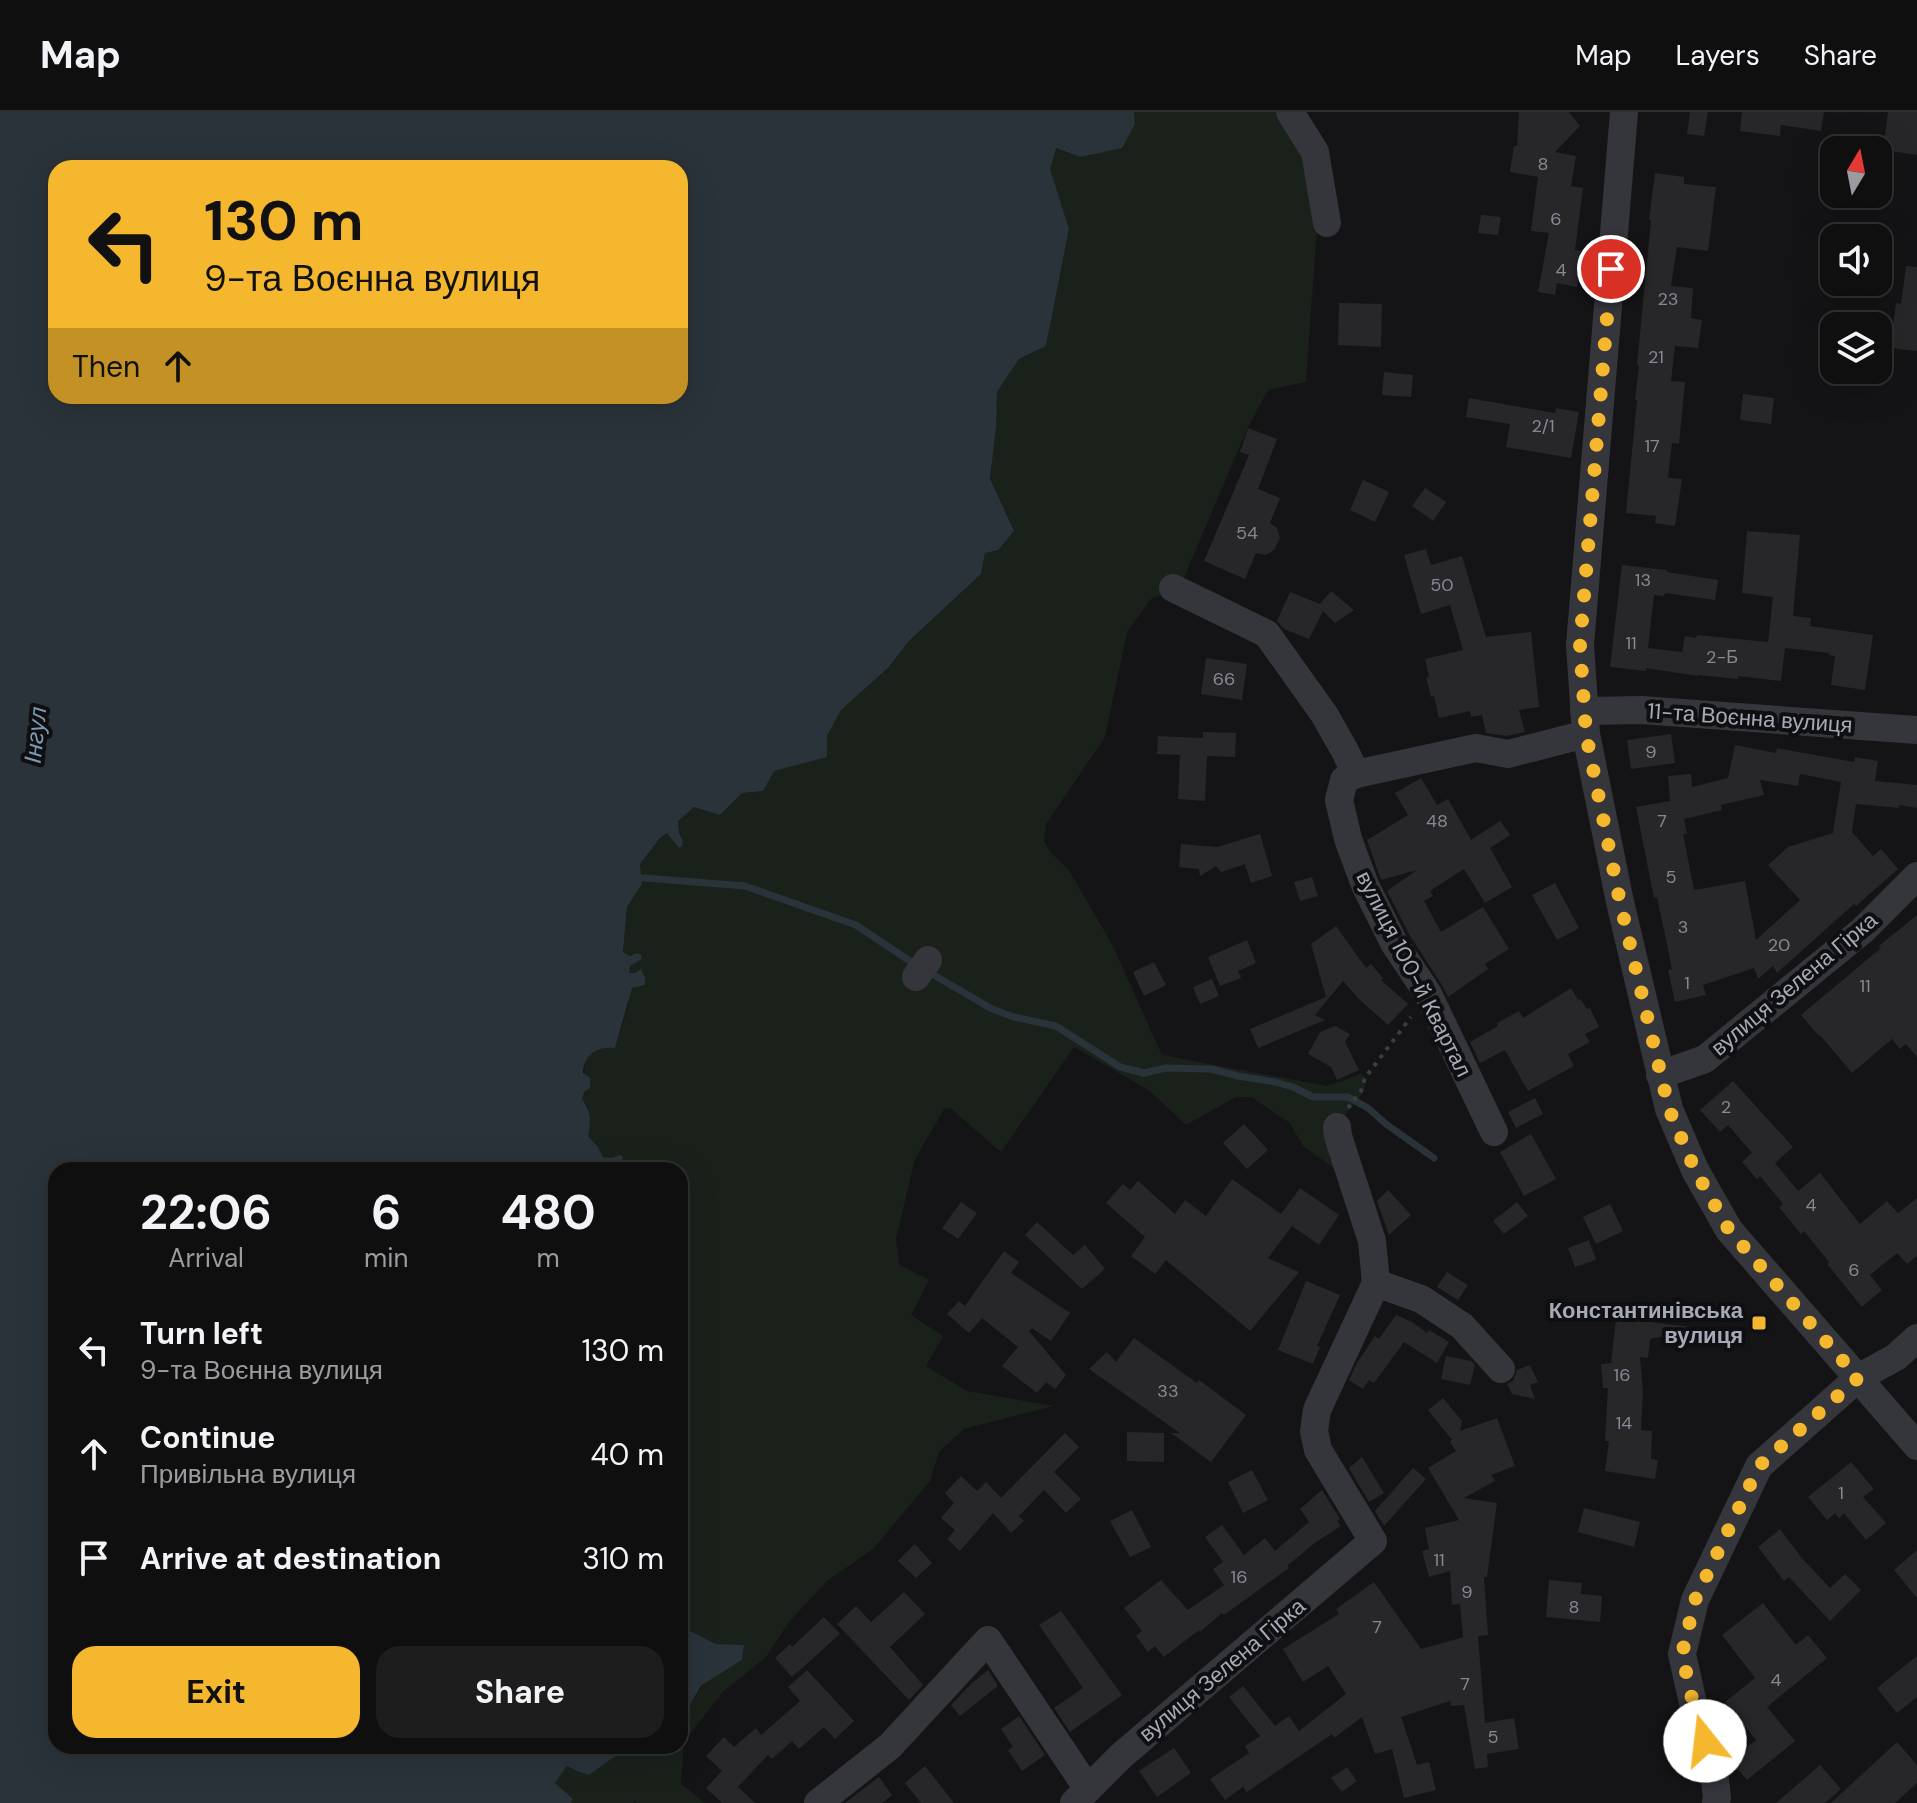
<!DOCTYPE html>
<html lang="en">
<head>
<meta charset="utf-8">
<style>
  body { margin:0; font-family:"DM Sans",sans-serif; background:#1d1d1e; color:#f1f3f6; height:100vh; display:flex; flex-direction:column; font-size:30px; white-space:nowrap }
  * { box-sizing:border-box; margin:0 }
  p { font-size:26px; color:#9b9c9f }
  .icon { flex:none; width:44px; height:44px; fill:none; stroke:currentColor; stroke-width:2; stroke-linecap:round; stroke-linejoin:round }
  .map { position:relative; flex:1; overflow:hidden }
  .sheet { position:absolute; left:48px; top:1050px; width:640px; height:592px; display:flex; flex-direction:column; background:#0f0f10; border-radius:24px; box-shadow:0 8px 32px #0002,0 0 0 2px #2f2f30 }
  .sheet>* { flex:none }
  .top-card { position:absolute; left:48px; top:48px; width:640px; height:244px; border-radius:24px; box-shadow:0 8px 32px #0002,0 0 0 2px #2f2f30; background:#f5b72d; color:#111; overflow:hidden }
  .needle { width:52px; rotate:10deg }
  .tools { position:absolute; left:1820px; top:24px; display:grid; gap:16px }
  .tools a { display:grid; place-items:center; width:72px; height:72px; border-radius:16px; background:#0f0f10; box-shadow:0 8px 32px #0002,0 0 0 2px #2f2f30; font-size:40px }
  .pin { position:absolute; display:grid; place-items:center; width:68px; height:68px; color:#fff; margin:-34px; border:4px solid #fff; border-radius:50%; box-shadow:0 2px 8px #0007 }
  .me { position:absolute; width:88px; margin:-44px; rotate:344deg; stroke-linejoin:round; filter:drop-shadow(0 0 6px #0008) }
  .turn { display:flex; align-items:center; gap:28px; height:168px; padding:0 24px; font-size:36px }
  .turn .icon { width:104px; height:104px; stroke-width:2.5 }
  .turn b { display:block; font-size:56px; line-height:68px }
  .then { display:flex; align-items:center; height:76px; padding:0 24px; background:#0003; gap:16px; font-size:30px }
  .eta { display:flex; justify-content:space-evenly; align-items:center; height:136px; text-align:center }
  .eta b { font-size:48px; font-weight:700; line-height:56px }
  .cta { display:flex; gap:16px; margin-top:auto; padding:16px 24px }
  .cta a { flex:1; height:92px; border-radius:24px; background:#f5b72d; color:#111; font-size:32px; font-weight:700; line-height:92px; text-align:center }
  .cta a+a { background:#1d1d1e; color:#f1f3f6 }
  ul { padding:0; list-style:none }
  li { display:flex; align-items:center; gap:24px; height:104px; padding:0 24px }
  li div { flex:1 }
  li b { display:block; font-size:30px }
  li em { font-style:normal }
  header { display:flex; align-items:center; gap:48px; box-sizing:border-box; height:112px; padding:0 40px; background:#0f0f10; border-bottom:2px solid #2f2f30 }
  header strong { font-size:38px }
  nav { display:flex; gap:44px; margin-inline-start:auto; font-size:28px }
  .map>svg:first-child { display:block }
  .green { fill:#1a211b }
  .water { fill:#2a333a; fill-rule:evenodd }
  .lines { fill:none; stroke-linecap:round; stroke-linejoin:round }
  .stream { stroke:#2a333a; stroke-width:7 }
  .building { fill:#27272a; fill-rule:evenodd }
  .path { stroke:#3b3d42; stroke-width:4; stroke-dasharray:4 6; stroke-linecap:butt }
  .minor { stroke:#35363b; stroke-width:28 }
  .route { stroke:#f5b72d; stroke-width:14; stroke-dasharray:0 25.2 }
  .poi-dot { fill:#f5b72d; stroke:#0f0f11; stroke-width:3 }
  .labels { text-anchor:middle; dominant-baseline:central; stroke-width:8; stroke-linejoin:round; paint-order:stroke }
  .number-label { font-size:18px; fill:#868893 }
  .street-label { font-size:22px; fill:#a6aab7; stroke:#0f0f11 }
  .poi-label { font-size:22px; font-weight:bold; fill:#a6aab7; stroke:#0f0f11; text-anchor:end }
  .water-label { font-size:24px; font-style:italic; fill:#7c98b3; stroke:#0f0f11 }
</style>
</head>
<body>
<header>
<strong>Map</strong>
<nav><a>Map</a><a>Layers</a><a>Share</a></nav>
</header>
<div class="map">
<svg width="1917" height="1691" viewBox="0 0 1917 1691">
  <rect width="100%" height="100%" fill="#141416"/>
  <path class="green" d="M1134,0h162l21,115 -11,155 -38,8 -21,39 -66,156 -30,14 -24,33 -22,105 -59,87 -2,17 7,12 17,16 44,75 50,111 165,31 34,-12 6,5 -4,14 -20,25 3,59 -43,-31 -13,-23 -39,-26h-15l-50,28 -36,-34 -76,-44 -73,105 -51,-44 -6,1 -29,50 -19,80 3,26 30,15 -18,35 32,21 -17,30 41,25 87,15 -90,23 -25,23 -9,29 -57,68 -46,32 -38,41 -23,35 -43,35 -39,49 -3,43 24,19h-68l-2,-2 -2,2h-62l2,-4 -19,-16 13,-17 12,6 10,2c11,-7 34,-25 47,-26 1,0 12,3 13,3 15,3 26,0 35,-10l-1,-11 2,-17 17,-27 40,-26 2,-14 -28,-2 -30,-15 -6,-6v-23l4,-3 -4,-5v-74l4,-3 -1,-24 -3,-2v-319h-54c-6,-8 -13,-12 -23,-13l-5,-10 -10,-11v-30l-6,-7c6,-24 -8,-55 33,-51l14,-45 -1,-4 7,-26h-6l1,-7 11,-7 -18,-6 4,-46 15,-23 -2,-20 20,-26 8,-5 15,8 -4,-8 -1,-13 16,-13 26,8 22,-22 21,-2 10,-20 54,-15v-20l14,-26 47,-42 21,-27 72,-67 4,-21 12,-161 22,-33 27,-13 23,-117 -20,-60 6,-21 25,9 55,-33z"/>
  <g class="water">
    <path d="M0,0h1134l1,12 -13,24 -42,9 -24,-9 -6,21 19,60 -23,117 -27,13 -22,33 -1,34 -6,53 24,52 -16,19 -13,3 -4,21 -72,67 -21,27 -47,42 -14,26v21l-53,14 -11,20 -21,2 -22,22 -26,-8 -16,14 1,12 4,8 -1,5 -3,2 -12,-15 -7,5 -20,26 2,20 -15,23 -4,45 7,4 7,-3 4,2 1,4 -12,7 -1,7h6l6,-4 4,9v7l-13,3 -17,60c-18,-2 -31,6 -32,25l7,5v10l-6,4 -2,7c9,12 9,22 6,37l10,11 5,10 8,1 10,-3 2,3 -3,5 6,7h-570v576h622c-17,14 -27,0 -43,3 -16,2 -33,17 -46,26l-10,-3 -12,-6 -12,17 18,16 -2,4h-571zM680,56v228h-624v-228z"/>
    <path d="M680,1511l6,6 30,15 28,1 -2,15 -41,26 -16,27 -2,17 1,11 -4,3z"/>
  </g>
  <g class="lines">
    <g class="stream">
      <path d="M632,765l113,9 111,39 60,40"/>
      <path d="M927,859l65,38 22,8 42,9 64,41 24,6 22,-5 45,1 27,7 37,6 18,5 20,10h35l20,11 18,16 48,34"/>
    </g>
  </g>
  <g class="building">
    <path d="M1519,0h50l11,14 -25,26 21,4 -5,30 12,2 -8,62 8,1 -6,36 -20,-4 -2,12 -17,-3 11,-59 -18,-2 7,-54 -28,-5 4,-26h3z"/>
    <path d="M1690,0h18l-4,24 -17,-2z"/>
    <path d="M1742,0h82l-3,19 -40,-6 -1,11 -40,-5z"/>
    <path d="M1888,0h29v43l-34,-5z"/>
    <path d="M1655,61l29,4v7l32,3 -8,64 -31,-4 -6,39 22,2 -2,30 11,2 -4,28 -23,-2 -4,35 14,1 -6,62 -7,-1 -4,35 14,1 -7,47 -20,-3 1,-7 -30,-3 11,-113h-2l4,-35h-2l14,-144 -2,-1z"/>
    <path d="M1481,103l20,2 -3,18 -20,-2z"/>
    <path d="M1906,154l11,1v84l-27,-3 6,-45 5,1z"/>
    <path d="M1339,191l43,1 -1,43 -43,-2z"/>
    <path d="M1384,260l29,3 -2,22 -29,-2z"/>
    <path d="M1743,282l31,4 -3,26 -31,-4z"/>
    <path d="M1469,286l86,15 1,-5 23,4 -8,46 -65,-11 4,-23 -44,-7z"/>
    <path d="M1248,316l29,11 -19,50 22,9 -10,25 7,5 3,10 -6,12 -8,5 -10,-2 -11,26 -41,-18 45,-106 -9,-3z"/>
    <path d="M1363,368l26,12 -14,30 -25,-12z"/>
    <path d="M1425,376l21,14 -13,19 -21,-15z"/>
    <path d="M1747,419l53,4 -7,81 18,2 -1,8 63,9 -8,55 -34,-5 4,-29 -6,-1 1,-2 -45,-5 -4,33 -43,-5v3l-40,-4v1l-52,-8v3l-36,-4 12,-102 45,5v2l51,8 -3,20 -50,-7 -1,3 -10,-1 -6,53 34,4 3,-16 11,2 1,-3 71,7 5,-45 -31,-4z"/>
    <path d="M1426,437l5,16 31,-9 24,81 45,-5 8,75 -20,3 6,22 -19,4 -20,-3 -4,-18 -11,2 -1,-6 -31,7 -5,-22 -3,1 -5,-19 3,-1 -4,-18 38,-9 -13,-45 -29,9 -17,-59z"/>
    <path d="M1331,479l23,19 -19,13 -12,-12 -14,28 -25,-10 -7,-8 13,-29 30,12z"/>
    <path d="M1206,546l41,6 -5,36 -41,-6z"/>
    <path d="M1203,620l33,1 -1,24 -28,-1 -2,45 -27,-2 2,-44 -23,-1 1,-18 45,2z"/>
    <path d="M1671,622l4,29 -44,6 -4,-29z"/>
    <path d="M1735,633l41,8 1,-5 77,14 1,-5 23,4 -3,20 42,4v23l-18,-3v3l-43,-4 -4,28 21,24 8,-7 17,20 -42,37 -2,-2 -77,69 -4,-7 -15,13 -4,-11 -51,17 3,10 -31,7 -7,-32 4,-1 -15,-72 -3,1 -18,-91 34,-6 -2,-25 23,-2 1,13 36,-9zM1800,662l41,8 -8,51 -45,14 -20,18 32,35 -44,40 -11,-59 -51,9 -11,-56h4l-3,-15 38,-9 -1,-5 43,-10 -4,-15 38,6z"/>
    <path d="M1421,666l16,27 11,-6 23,41 29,-19 10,14 -20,13 22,39 -27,16 -21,-34 -34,22 3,5 -9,5 17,31 42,-25 26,42 -24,15 3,5 -40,28 -6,-12 -33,-51 -22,-43 30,-21 -36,10 -14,-40 41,-25 -13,-22z"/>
    <path d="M1260,722l12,42 -21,7 -6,-19 -24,8 -5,-6 -16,10 -1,-7 -20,-2 2,-23 36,3z"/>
    <path d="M1312,765l6,19 -18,5 -6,-19z"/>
    <path d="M1555,771l24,45 -22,12 -25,-45z"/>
    <path d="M1917,803v142l-11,-13 -6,5 -8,-10 -40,34 -32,-38 -1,1 -18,-21 80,-67 -2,-2z"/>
    <path d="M1336,814l30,42 5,-4 12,14 -2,2 27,24 -20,21 -29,-26 -16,-18 -28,34 10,5 -67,28 -8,-19 76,-32 -15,-53z"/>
    <path d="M1247,828l9,23 -18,8 3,7 -21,8 -12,-29z"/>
    <path d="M1154,850l12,23 -22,11 -11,-24z"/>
    <path d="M1212,867l7,17 -19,8 -7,-17z"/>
    <path d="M1571,876l7,12 2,-1 7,10 3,-1 9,19 -14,7 5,8 -22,12 6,12 -46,25 -23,-41 -25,13 -10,-21 28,-16 -1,-3 22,-12 4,7z"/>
    <path d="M1335,914l15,8 -5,8 14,28 -22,10 -6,-13 -23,-13 12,-22z"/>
    <path d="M1733,969l60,66 -18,16 23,28 22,-18 40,51 27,-23 11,12 19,-15v58l-10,8 -10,-11 -27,22 12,15 -20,17 -35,-43 2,-2 -25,-31 -3,3 -22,-27 4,-3 -23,-28 -3,3 -15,-17 10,-9 -24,-28 -8,7 -20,-22z"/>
    <path d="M1535,986l8,16 -27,14 -8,-16z"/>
    <path d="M1244,1012l24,26 -21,19 -24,-26z"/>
    <path d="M1531,1022l25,45 -32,17 -24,-44z"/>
    <path d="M1232,1067l49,35 19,-26 39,27 -20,30 -27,-19 -24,32 31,14 -49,59 -84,-71 -11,14 -24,-18 14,-19 -39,-34 17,-19 7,6 8,-9 37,33 10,-14 21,16z"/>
    <path d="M1388,1078l23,25 -22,20 -12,-34z"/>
    <path d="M961,1090l16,11 -19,26 -16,-11z"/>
    <path d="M1517,1090l11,14 -24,18 -11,-13z"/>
    <path d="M1610,1092l13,27 -27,13 -13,-27z"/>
    <path d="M1037,1110l36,33 12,-10 20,24 -23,20 -57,-54z"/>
    <path d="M1589,1128l7,20 -21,7 -7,-19z"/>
    <path d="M1004,1139l15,11 -8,11 59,40 -19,28 -19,-13 -3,3 37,44 -11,14 -9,-7 -9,11 -35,-27 16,-19 -36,-29 -13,15 -22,-19 12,-13 6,5z"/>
    <path d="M1447,1160l21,13 -10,15 -21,-13z"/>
    <path d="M1306,1169l34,14 -23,51 3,1 -7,17 -35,-14z"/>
    <path d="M1396,1203l16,7 15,11 2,-3 20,12 -12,21 -33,-21 -30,41 -5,-3 -6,9 -14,-9 8,-17 18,-27 4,3z"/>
    <path d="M1616,1206l76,9v3l-42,9 -2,19 -8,-1 3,35 -2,38 11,1 -1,28 7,1 -3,19 -50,-8 4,-30h-4l3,-53h-5l-2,-24 10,-1z"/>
    <path d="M1134,1226l63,45 2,-3 47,35 -35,47 -40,-29h9l-91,-64 18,-17 9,10z"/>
    <path d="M1446,1244l25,5 4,4 -5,20 -29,-6z"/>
    <path d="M1530,1253l8,17 -8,3 5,14 -23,-5 -5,-10 6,-3 4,-11z"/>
    <path d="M1443,1286l19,23 -2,10 37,-13 18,48 -24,9 4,6 -31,17 33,5 -10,74h-3l4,58 -10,1 7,87 29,-5 5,31 -32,5 1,13 -13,2 -11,-64 -13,1 -1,-5 -49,16 16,48 12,-3 7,28 -32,8 -12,-49 -17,5 -13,-37 -28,21 -2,-4 -85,58 -4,-5 -18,13 -15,-21 39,-26 -4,-7 15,-10 -31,-39 14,-11 32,40 14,-10 10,15 47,-37 -18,-28 -25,16 -20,-33 56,-35 -3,-5 38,-27 47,67 43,-12h-1l-3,-33 -8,1 -2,-34 -21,6 -7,-26 7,-2 -4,-21 34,-8 -31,-52 28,-17 -6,-9 2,-2 -24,-30z"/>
    <path d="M1127,1320l37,1v29l-37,-1z"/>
    <path d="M1065,1321l14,14 -25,25 27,27 -15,14 -22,-23 -25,26 5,5 -13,12 -18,-20 -33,38 -13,-12 8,-9 -14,-12 13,-15 -9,-10 16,-17 16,15 9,-9 15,16z"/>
    <path d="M1362,1345l22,36 -15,9 -20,-34z"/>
    <path d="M1851,1350l23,27 -11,8 23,26 -20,17 -22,-27 -5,5 -4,-5 -8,7 -19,-23z"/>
    <path d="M1413,1356l13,11 -42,47 -9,-15z"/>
    <path d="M1252,1358l16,30 -25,13 -15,-31z"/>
    <path d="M1322,1378l18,29 -3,2 4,5 -25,16 -29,24 2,2 -65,47 -2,-2 -22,19 -1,-2 -35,27 -9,-11 -7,6 -12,-16 6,-5 -18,-23 37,-28 27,30 36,-25 -11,-16 10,-7 -18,-25 17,-12 22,30 21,-17 10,13 34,-29 -9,-13z"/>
    <path d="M1584,1396l56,14 -6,25 -56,-15z"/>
    <path d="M1132,1398l19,37 -21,10 -20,-36z"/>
    <path d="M1780,1417l21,28 29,31 15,-14 16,16 -31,31 -41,-44 -5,4 -26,-34z"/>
    <path d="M915,1432l17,19 -16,15 -18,-17z"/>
    <path d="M1917,1438v48l-23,-28z"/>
    <path d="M1549,1468l33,3 -1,11 21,2 -2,26 -54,-5z"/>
    <path d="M904,1480l21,22 -35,33 33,38 -14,15 -72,-76 19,-18 15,16z"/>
    <path d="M1763,1491l33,42 12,-10 19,23 -60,49 28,34 -48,39 -17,-20 26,-20 -31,-38 30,-24 -33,-43z"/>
    <path d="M1061,1499l61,84 -52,37 -16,-24 29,-20 -44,-63z"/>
    <path d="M824,1505l16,17 -48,43 -17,-19 15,-14 2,3z"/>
    <path d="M1917,1544v41l-20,16 -20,-25z"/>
    <path d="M807,1558l47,51 -19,18 -11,-12 -25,22 -7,-8 -20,18 -4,-4 -30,32 17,16h-33l-16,-15 16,-17 -16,-15 18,-19 10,10 22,-19 5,7 39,-34 -12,-14z"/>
    <path d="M988,1558l10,16 -38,30 -9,-11 21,-22z"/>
    <path d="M1019,1604l26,39 -23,16 -14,-21 5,-3 -12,-18z"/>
    <path d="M1897,1630l20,23v18l-22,20h-64z"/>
    <path d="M1174,1636l17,25 -34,24 -18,-26z"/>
    <path d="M1820,1653l21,24 -16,14h-49z"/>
    <path d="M925,1654l29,37h-33l-16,-20z"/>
    <path d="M1347,1655l10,14 -15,11 -11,-14z"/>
    <path d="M879,1665l13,18 -10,8h-37z"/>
  </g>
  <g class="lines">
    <path class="path" d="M1348,996l13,-17 4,-13 46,-61"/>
    <g class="minor">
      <path d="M1290,0l25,40 12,71"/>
      <path d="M1624,0l-44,533 6,89 34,168 49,207 26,61 34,60 188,216"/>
      <path d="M1173,476l94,46 57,80 21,37 11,23"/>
      <path d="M1584,599l57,-1 276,20"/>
      <path d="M916,865l12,-17"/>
      <path d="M1660,963l45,-16 158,-129 54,-54"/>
      <path d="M1337,1015l1,9 34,105 4,42"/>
      <path d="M1494,1020l-66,-138 -34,-51 -29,-58 -17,-46 -9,-39 5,-20 12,-6 120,-26 32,6 78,-20"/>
      <path d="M818,1691l72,-57 98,-106 100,149"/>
      <path d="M1074,1691l47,-47 252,-215 -55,-91 -4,-19 3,-21 59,-127 45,16 41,27 39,43"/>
      <path d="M1716,1691l1,-5 -3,-27 -19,-59 -13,-58 13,-54 64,-134 99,-88 38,-21 21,-19"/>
    </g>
  </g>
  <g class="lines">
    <path class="route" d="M1611,157l-31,376 6,89 34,168 49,207 26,61 34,60 129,148 -99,88 -64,134 -13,54 13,58 10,29"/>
  </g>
  <rect class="poi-dot" x="1751" y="1203" width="16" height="16" rx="4"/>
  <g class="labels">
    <g class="number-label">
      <text x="1543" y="52">8</text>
      <text x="1556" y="107">6</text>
      <text x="1561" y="158">4</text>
      <text x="1668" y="187">23</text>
      <text x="1656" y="245">21</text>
      <text x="1543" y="314">2/1</text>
      <text x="1652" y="334">17</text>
      <text x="1247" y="421">54</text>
      <text x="1643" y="468">13</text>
      <text x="1442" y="473">50</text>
      <text x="1631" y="531">11</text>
      <text x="1722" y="545">2-Б</text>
      <text x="1224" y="567">66</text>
      <text x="1651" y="640">9</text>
      <text x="1437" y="709">48</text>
      <text x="1662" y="709">7</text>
      <text x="1671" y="765">5</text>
      <text x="1683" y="815">3</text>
      <text x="1779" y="833">20</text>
      <text x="1687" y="871">1</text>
      <text x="1865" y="874">11</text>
      <text x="1726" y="995">2</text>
      <text x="1811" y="1093">4</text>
      <text x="1854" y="1158">6</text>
      <text x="1622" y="1263">16</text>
      <text x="1168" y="1279">33</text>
      <text x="1624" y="1311">14</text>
      <text x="1841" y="1381">1</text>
      <text x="1439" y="1448">11</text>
      <text x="1239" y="1465">16</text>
      <text x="1467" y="1480">9</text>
      <text x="1574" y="1495">8</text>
      <text x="1377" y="1515">7</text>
      <text x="1776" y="1568">4</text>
      <text x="1465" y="1572">7</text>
      <text x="1493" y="1625">5</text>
    </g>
    <g class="street-label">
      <text transform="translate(1750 606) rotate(4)">11-та Воєнна вулиця</text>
      <text transform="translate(1414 862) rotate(63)">вулиця 100-й Квартал</text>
      <text transform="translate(1794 872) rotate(-40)">вулиця Зелена Гірка</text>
      <text transform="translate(1222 1558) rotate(-40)">вулиця Зелена Гірка</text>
    </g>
    <g class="poi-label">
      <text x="1743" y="1198">Константинівська<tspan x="1743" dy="25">вулиця</tspan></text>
    </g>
    <g class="water-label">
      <text transform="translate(35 623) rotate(-84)">Інгул</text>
    </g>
  </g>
</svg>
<div class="tools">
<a><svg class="needle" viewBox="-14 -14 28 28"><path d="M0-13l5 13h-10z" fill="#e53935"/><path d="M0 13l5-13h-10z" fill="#9b9c9f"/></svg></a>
<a><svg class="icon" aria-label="sound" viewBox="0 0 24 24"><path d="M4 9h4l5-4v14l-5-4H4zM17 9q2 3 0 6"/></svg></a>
<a><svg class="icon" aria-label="layers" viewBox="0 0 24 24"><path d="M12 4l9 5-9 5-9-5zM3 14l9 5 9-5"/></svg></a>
</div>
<div class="pin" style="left:1611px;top:157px;background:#d93025"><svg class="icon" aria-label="arrive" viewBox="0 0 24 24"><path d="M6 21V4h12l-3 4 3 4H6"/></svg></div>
<svg class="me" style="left:1705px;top:1629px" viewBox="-20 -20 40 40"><circle r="19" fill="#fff"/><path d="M0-13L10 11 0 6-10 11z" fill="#f5b72d"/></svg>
<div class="top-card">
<div class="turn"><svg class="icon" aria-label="left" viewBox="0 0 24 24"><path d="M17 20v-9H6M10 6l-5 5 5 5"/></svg><div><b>130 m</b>9-та Воєнна вулиця</div></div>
<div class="then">Then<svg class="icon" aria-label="ahead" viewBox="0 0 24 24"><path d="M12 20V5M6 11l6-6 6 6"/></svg></div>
</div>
<section class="sheet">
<div class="eta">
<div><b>22:06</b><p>Arrival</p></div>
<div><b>6</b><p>min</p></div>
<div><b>480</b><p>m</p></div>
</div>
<ul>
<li><svg class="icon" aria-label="left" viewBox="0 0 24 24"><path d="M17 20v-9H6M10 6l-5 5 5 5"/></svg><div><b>Turn left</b><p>9-та Воєнна вулиця</p></div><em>130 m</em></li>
<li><svg class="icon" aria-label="ahead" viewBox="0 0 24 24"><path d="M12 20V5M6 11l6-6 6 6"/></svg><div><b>Continue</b><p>Привільна вулиця</p></div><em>40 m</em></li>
<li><svg class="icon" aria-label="arrive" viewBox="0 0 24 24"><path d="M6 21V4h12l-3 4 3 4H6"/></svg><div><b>Arrive at destination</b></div><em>310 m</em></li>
</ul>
<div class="cta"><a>Exit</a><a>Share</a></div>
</section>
</div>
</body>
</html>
